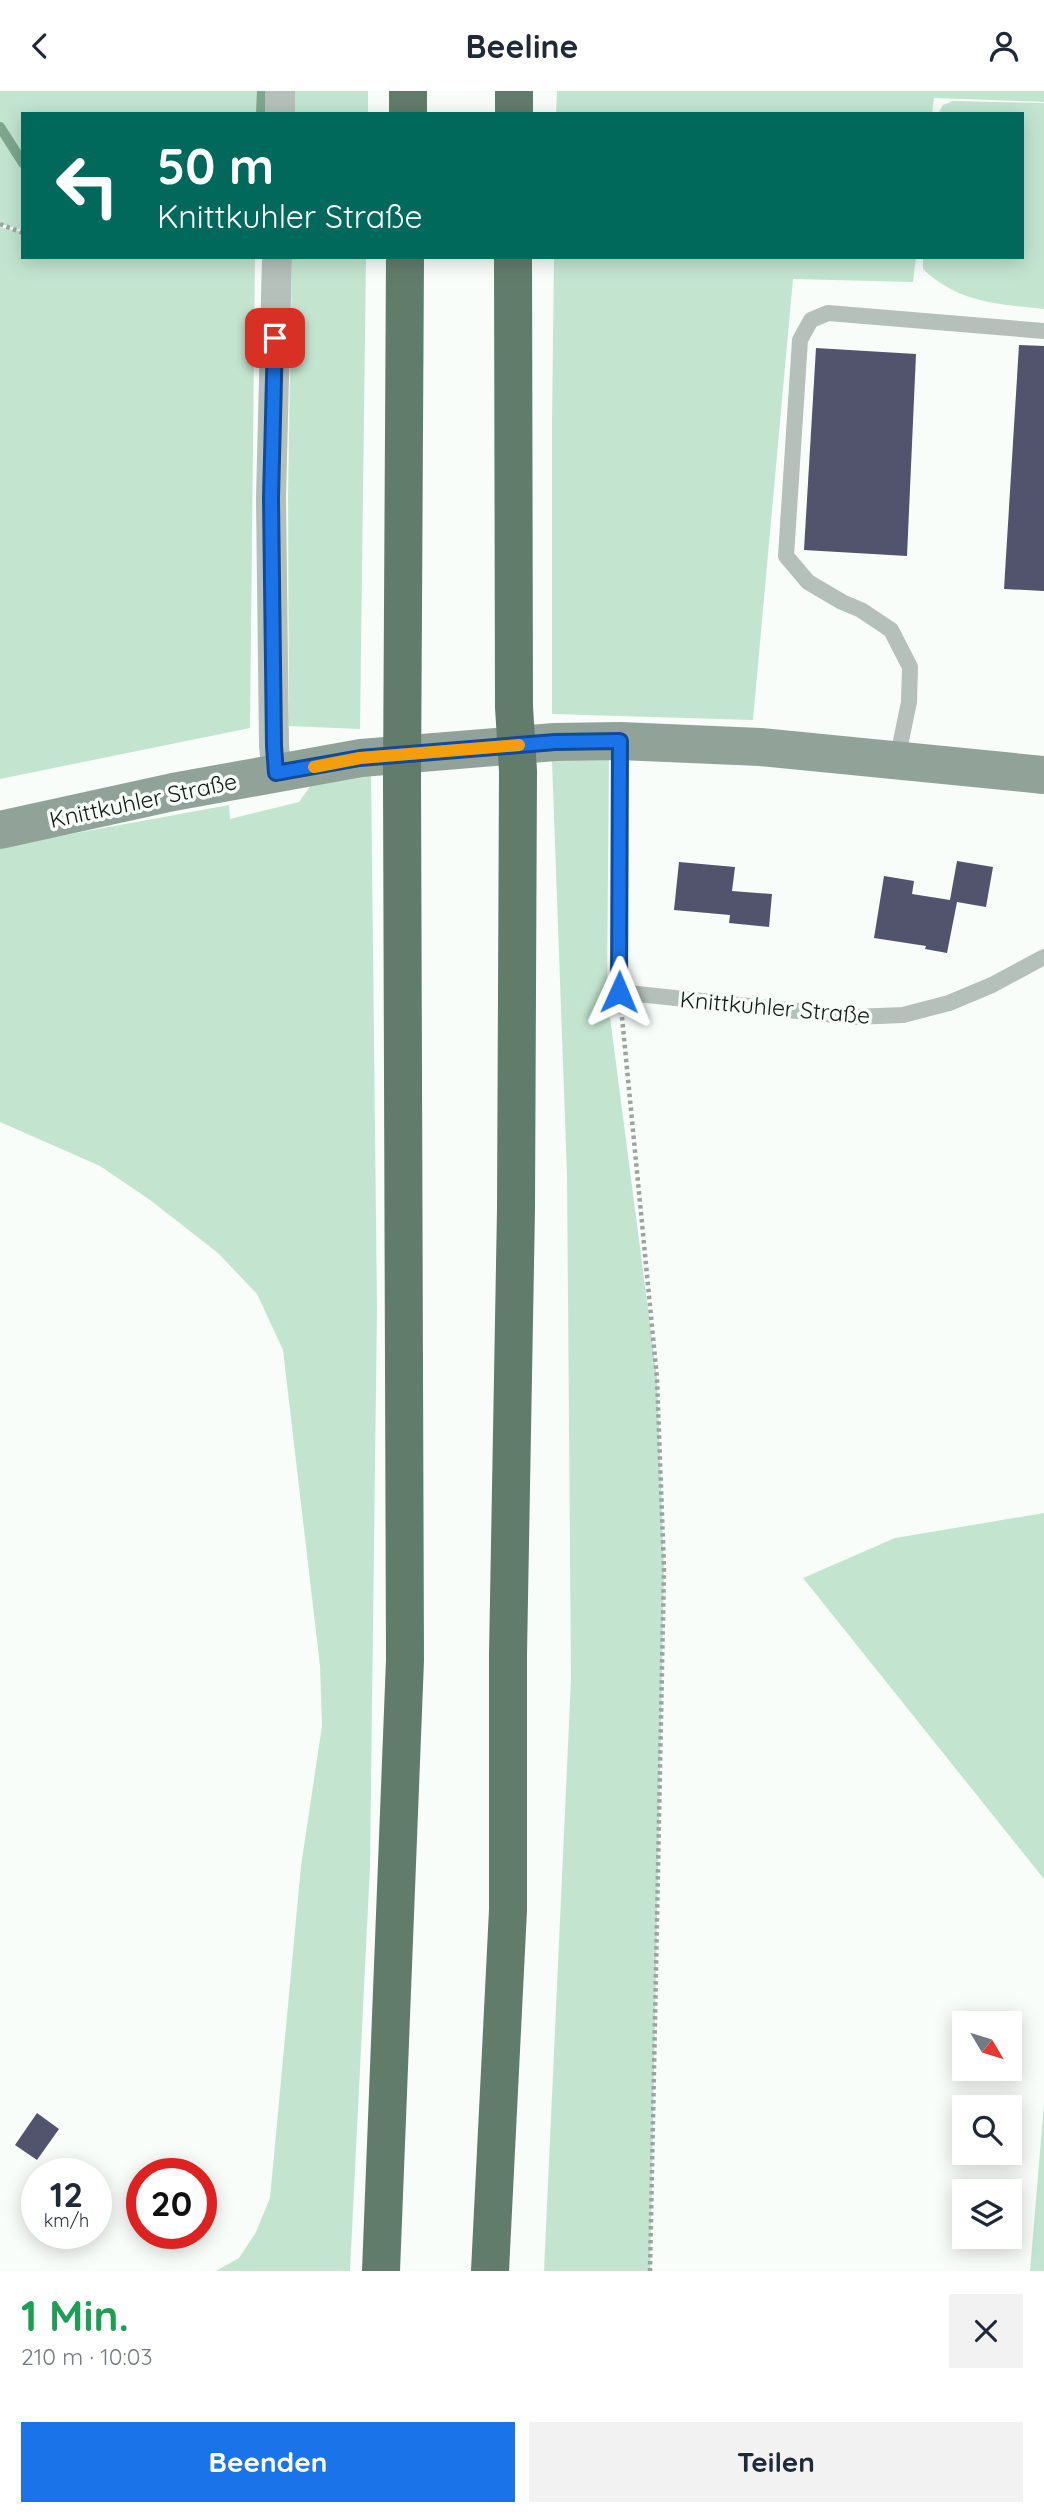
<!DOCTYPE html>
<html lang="de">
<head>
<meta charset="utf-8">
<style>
  body { margin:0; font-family:Quicksand,sans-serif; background:#f2f2f3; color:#1f2937; height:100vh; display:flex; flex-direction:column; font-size:26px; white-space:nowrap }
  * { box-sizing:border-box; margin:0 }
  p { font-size:23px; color:#747a83 }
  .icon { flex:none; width:38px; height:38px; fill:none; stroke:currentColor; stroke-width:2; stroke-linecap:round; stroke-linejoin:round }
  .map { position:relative; height:2180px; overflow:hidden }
  .side { display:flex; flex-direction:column; background:#fff; flex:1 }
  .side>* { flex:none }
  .top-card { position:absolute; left:21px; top:21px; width:1003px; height:147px; border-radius:0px; box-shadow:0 4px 18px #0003; background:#00695c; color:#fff; overflow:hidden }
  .needle { width:46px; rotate:128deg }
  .fabs { position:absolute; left:952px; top:1920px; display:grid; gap:14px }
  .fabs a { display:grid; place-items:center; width:70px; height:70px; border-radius:0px; background:#fff; box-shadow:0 4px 18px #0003; font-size:35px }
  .speed { position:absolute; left:21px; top:2067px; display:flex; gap:14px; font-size:35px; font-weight:700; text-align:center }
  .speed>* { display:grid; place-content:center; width:91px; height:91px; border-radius:50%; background:#fff; box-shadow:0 4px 18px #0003; line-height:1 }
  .speed small { font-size:18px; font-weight:400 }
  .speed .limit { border:10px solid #d22; background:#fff; color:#111 }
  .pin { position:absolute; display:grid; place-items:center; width:60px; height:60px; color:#fff; margin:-30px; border-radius:14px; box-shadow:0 4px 10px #0006 }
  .me { position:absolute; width:77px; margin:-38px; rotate:1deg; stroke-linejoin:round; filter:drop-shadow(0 0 5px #0008) }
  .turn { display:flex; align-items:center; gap:24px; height:147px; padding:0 21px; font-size:32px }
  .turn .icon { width:91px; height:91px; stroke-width:2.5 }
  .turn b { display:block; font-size:49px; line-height:60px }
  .round { display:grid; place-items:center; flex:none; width:74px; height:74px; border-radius:0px; background:#f2f2f3 }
  .summary { display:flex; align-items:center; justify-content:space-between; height:119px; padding:0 21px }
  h1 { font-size:42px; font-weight:700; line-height:52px; color:#1e9e55 }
  .button { display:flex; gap:14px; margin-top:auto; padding:14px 21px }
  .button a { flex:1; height:80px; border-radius:0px; background:#1a73e8; color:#fff; font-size:28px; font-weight:700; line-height:80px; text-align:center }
  .button a+a { background:#f2f2f3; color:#1f2937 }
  header { display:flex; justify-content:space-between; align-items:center; height:91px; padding:0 21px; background:#fff; font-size:32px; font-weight:700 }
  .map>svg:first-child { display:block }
  .green { fill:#c3e5d0 }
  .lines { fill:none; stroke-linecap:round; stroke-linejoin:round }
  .stream { stroke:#7ea78e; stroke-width:10 }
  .building { fill:#51546c }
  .path { stroke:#9da4a0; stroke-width:4.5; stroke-dasharray:3.5 3.5; stroke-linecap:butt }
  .lane { stroke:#b4c0b9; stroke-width:16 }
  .street { stroke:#b4c0b9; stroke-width:30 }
  .secondary { stroke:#91a398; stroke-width:38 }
  .highway { stroke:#627c6c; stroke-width:38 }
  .route-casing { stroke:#114b97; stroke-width:18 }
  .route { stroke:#1a73e8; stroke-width:12 }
  .slow { stroke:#f59e0b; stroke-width:12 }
  .labels { text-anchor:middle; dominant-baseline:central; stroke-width:7; stroke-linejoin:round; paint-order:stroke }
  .street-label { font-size:23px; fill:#101a14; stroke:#f8fdfa }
</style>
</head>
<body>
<header><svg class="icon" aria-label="back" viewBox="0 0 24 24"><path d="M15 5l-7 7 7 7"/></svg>Beeline<svg class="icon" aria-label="person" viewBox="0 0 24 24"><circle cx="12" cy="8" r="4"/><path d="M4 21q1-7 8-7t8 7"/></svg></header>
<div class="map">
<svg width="1044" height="2180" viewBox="0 0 1044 2180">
  <rect width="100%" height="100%" fill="#f8fdfa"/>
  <g class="green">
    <path d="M0,0h260l-1,23h-236v116l-23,-6z"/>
    <rect x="294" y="0" width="74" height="23"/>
    <path d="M557,0h487v11l-110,-4 -2,16h-376z"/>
    <path d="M953,10l91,2v206c-46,-5 -86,-6 -121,-40v-12h99v-143h-84l5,-9z"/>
    <path d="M0,136l23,5v25h232l-5,471 -250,51z"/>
    <path d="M292,166h74l-6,472 -71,-3 -1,-231z"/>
    <path d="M554,166h362l-3,25 -120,-3 -40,441 -201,-6v-293z"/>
    <path d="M609,668l-2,235 50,384 7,191 -14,702h-106l27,-592 -4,-505 -15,-413z"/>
    <path d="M371,678l6,539 -7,559 -20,404h-134l23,-13 17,-26 14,-34 31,-332 21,-140 -2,-60 -37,-316 -26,-56 -39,-41 -68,-53 -50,-34 -100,-44v-275l229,-42 1,14 69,-17 15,-21z"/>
    <path d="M1044,1422v366l-241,-301 92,-40z"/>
    <path d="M1044,2013v167h-14z"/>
  </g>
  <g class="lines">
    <g class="stream">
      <path d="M261,23l1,-23"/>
      <path d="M0,36l23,36"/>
    </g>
  </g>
  <g class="building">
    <path d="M1019,254l25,1v245l-40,-2z"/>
    <path d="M816,257l100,6 -9,202 -103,-6z"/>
    <path d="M957,770l36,6 -7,40 -29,-5 -10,51 -22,-4 1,-3 -52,-8 10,-62 30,5 -2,13 38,6z"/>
    <path d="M679,771l56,5 -3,24 40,3 -3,33 -40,-4 1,-8 -56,-5z"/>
    <path d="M37,2022l22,16 -22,31 -22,-15z"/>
  </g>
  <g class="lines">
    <g class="path">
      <path d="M0,133l23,9"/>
      <path d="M622,926l35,361 7,191 -14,702"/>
    </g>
    <g class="lane">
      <path d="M620,650l-1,251 235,25 49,-2 46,-12 43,-18 52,-28"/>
      <path d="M897,669l12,-58 1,-35 -19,-37 -30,-20 -19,-8 -34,-20 -22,-26 14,-216 11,-20 17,-7 216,18"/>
    </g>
    <g class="street">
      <path d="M280,23v-23"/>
      <path d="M277,682l-3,-27 -3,-248 6,-241"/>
    </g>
    <path class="secondary" d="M0,739l173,-38 188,-34 194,-16 65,-1 140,6 284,28"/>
    <g class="highway">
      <path d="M408,23v-23"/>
      <path d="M514,23v-23"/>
      <path d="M381,2180l24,-611 -3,-879 3,-524"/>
      <path d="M490,2180l18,-361v-255l8,-446 2,-438 -4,-64 -1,-450"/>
    </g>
  </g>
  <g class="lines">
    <g class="route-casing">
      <path id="route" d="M275,247l-4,160 3,248 2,27 84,-15 195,-16 65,-1 -1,251"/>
    </g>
    <use href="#route" class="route"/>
    <path class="slow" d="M314,676l46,-9 159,-13"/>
  </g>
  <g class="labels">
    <g class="street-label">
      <text transform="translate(143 709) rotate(-12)">Knittkuhler Straße</text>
      <text transform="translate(775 916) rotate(5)">Knittkuhler Straße</text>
    </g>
  </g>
</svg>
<div class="fabs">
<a><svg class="needle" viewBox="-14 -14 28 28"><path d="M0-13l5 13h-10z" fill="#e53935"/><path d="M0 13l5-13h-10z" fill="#747a83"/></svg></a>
<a><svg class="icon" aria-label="search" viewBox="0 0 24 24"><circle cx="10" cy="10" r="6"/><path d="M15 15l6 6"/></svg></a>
<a><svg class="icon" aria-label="layers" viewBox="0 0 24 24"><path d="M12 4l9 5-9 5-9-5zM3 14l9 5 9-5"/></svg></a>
</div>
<div class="speed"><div>12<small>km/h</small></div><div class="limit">20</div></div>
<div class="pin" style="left:275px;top:247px;background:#d93025"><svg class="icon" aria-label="arrive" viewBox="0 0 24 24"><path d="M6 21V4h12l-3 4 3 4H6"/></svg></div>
<svg class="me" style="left:619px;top:901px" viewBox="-20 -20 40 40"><path d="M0-17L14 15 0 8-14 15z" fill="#1a73e8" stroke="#fff" stroke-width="4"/></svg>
<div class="top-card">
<div class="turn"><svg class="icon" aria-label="left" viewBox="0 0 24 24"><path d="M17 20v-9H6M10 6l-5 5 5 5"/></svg><div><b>50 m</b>Knittkuhler Straße</div></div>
</div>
</div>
<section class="side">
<div class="summary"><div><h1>1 Min.</h1><p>210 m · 10:03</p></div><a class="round"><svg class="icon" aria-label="close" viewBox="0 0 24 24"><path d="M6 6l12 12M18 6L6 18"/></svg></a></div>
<div class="button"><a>Beenden</a><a>Teilen</a></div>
</section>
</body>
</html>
